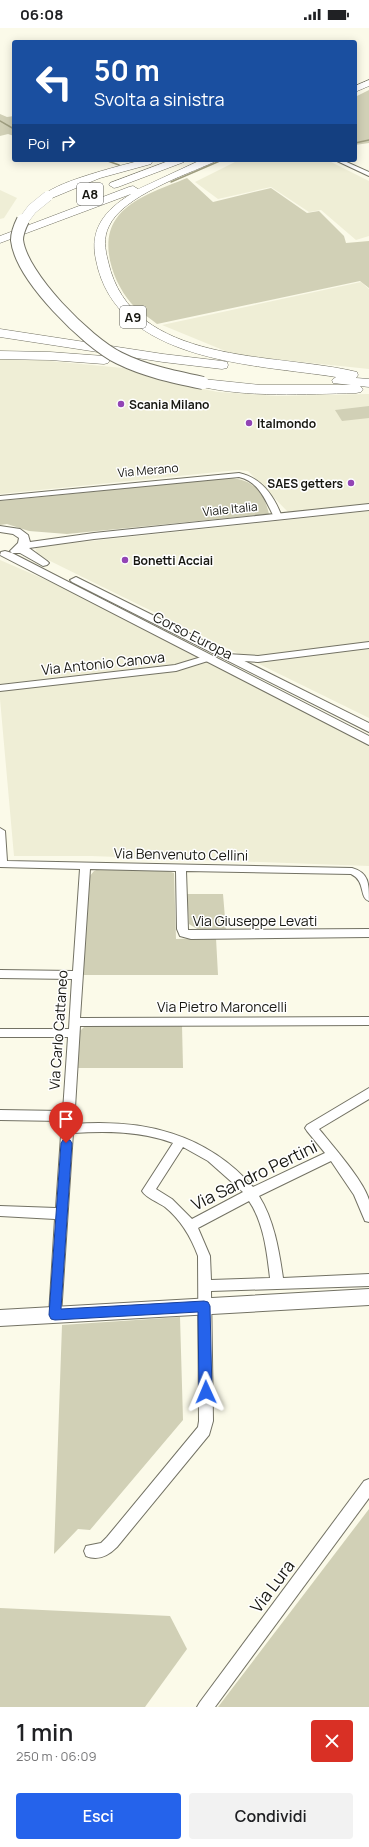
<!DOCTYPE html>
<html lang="it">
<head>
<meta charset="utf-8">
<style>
  body { margin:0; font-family:Manrope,sans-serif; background:#f2f2f2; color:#202124; height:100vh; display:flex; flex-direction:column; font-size:15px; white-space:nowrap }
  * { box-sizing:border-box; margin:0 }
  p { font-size:13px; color:#757577 }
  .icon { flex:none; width:22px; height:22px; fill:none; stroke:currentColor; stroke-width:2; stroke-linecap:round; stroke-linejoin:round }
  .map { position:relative; height:1679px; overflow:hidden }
  .drawer { display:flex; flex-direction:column; background:#fff; flex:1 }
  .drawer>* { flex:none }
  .banner { position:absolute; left:12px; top:12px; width:345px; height:122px; border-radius:4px; box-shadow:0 2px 10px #0003; background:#1a4fa0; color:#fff; overflow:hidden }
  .pin { position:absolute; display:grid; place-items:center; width:34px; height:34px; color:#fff; margin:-41px -17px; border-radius:50% 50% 50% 0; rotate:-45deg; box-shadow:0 0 4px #0007 }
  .pin .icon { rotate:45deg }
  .me { position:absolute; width:44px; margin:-22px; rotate:359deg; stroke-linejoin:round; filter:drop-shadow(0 0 3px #0008) }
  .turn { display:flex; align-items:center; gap:14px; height:84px; padding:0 16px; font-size:18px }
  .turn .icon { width:52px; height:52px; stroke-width:2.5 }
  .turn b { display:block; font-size:28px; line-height:34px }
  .then { display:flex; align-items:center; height:38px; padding:0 16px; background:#0003; gap:8px; font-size:15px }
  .round { display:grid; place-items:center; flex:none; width:42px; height:42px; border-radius:4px; background:#f2f2f2 }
  .head { display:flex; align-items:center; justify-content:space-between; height:68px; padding:0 16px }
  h1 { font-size:24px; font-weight:600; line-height:30px }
  .button { display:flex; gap:8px; margin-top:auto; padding:8px 16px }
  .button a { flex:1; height:46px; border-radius:4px; background:#2563eb; color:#fff; font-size:16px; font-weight:600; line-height:46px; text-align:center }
  .button a+a { background:#f2f2f2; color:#202124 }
  .status { display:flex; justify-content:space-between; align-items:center; height:28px; padding:0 20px; background:#fff; direction:ltr }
  .status svg { height:11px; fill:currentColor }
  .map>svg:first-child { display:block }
  .built { fill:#efeed6 }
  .green { fill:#d1d0b6 }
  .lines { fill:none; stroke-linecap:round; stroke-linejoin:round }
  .stream { stroke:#9f9e81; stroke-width:1.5 }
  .street-casing { stroke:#737264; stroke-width:2 }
  .secondary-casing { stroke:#737264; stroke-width:2 }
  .highway-casing { stroke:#737264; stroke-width:1 }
  .street { fill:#fff; fill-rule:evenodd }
  .secondary { fill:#fff; fill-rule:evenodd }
  .highway { fill:#fff; fill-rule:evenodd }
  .highway-bridge-far1-casing { stroke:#737264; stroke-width:10; stroke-linecap:butt }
  .highway-bridge-casing { stroke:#737264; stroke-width:14; stroke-linecap:butt }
  .highway-bridge-far1 { stroke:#fff; stroke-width:10 }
  .highway-bridge { stroke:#fff; stroke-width:12 }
  .route { fill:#2563eb; stroke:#184099 }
  .poi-dot { fill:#9244b5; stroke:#fff; stroke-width:1.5 }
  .labels { text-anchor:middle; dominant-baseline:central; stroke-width:3; stroke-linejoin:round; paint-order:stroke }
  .far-poi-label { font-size:12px; font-weight:bold; fill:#171711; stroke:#fff; text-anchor:start }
  .far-street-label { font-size:12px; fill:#171711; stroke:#fff }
  .shield { fill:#fff; stroke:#5d5d58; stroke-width:1 }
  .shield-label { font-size:13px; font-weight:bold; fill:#171711 }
  .street-label { font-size:14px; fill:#171711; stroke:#fff }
  .near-street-label { font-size:17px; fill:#171711; stroke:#fff }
</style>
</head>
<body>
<div class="status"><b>06:08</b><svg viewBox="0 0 49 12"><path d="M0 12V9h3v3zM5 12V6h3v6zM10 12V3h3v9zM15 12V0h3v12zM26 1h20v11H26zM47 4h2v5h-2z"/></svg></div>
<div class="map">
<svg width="369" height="1679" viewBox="0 0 369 1679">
  <rect width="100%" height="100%" fill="#fbfae9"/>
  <g class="built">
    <path d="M239,132h88l42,21v55l-13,4 -35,-30 -12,2 -38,-25 -53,12 -23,-17z"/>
    <path d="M0,162l17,8 -13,20 -4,1z"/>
    <path d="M361,254l8,7v80l-134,-14 -73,-30z"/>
    <path d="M0,331l39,1 84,8 39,13 56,11 58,4 93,-2v110l-81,8 -40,-41 -10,-1 -238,24z"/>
    <path d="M369,483v207l-323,-159 -9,-5 -2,-7z"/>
    <path d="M0,532l74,32 295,153v121l-278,-10h-77l-14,-157z"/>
  </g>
  <g class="green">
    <path d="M369,62v53l-14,2v-48z"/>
    <path d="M0,86l7,3 7,-1v20l-6,-2 -8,2z"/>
    <path d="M187,150l26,24 58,-14 36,25 12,-2 25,25 2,7 23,-2v47l-9,-7 -203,43c-8,-7 -19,-13 -26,-21 -18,-21 -32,-60 -15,-84 15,-22 48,-31 71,-41z"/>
    <path d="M369,378v12l-27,3 -7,-11z"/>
    <path d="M229,450c24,1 35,14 40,36l-202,20 -38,-3 -22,-7 -7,1v-24z"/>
    <path d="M99,841l69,2 6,2 2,66 40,-1 2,37h-135l6,-98 5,-6z"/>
    <path d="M187,866h36l3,36h-27l-10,-6z"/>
    <path d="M182,997l1,43h-105l2,-37 5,-5z"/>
    <path d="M180,1289l3,103 -93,110 -12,-1 -24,25 8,-229z"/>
    <path d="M369,1481v198h-151z"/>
    <path d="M0,1580l170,8 17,33 -42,58h-145z"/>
  </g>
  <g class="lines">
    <g class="stream">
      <path d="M0,93l14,8"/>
      <path d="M355,115l14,-3"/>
      <path d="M105,132l14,5"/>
      <path d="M171,154l51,-22"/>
    </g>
    <g class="street-casing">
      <g id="street">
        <path d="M335,132h7l27,12v4z"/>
        <path d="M239,445c23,5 35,23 43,44l-1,2h-6c-9,-17 -15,-37 -36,-42l-239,23v-4z"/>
        <path d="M369,614v6l-111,14 -31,-2 -4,-3 4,-3 31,2z"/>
        <path d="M208,627l4,3 -1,2 -35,11 -176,20v-6l175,-20z"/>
        <path d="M0,800l5,3 2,30 345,7c17,5 17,15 17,33 -10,-3 -3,-20 -18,-27l-165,-3 2,59 181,-1v8l-178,2 -11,-3 -3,-7 -1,-58 -86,-2 -10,149 289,-1v8l-289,1 -6,98c69,-5 132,9 179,63l72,-34 -18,-22 -2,-3 2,-3 62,-37v11l-50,30c13,16 45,52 50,71 0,7 0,16 0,22l-4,-1 -11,-26 -23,-34 -72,35c15,24 20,54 24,82l86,-4v12l-158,5 2,130 -4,14 -92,112c-9,9 -19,14 -31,9l-2,-5 2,-5 15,-3 6,-6 91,-110 1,-6 -1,-165c-7,-19 -17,-36 -33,-49 -7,-5 -19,-9 -23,-16l31,-48c-32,-12 -67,-12 -100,-10l-12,182 -1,4 -5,2 -5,-2 -1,-4 6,-96 -55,-3v-10l56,2 6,-87 -62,-1v-10l63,1 5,-74h-68v-8h69l3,-50 -72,-1v-8l73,1 7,-102 -80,-2zM183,1119l25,14 35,31 -51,27 -20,-20 -16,-10zM249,1173c15,22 18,52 21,77l-59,2 -1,-24 -12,-28z"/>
        <path d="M369,1451v19l-154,209h-18l3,-5 164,-221z"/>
      </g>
    </g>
    <g class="secondary-casing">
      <g id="secondary">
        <path d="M369,476v6l-275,29 -65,9 18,13 2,2 -2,2 -4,1 -23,-13h-8l357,183v9l-369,-190 1,-3 4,-1 7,2 -2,-2 8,-8 1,-5 -6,-4 -13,-2v-6l20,3 8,6 2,7 64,-9z"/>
        <path d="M76,549l293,146v9l-297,-150 -2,-2z"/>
        <path d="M369,1261v16l-369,21v-16z"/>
      </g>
    </g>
    <g class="highway-casing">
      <g id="highway">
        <path d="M369,52v6l-14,6v-6z"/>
        <path d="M142,132h9l1,2 -1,2 -51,14 -48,20h-8l-1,-2c11,-14 80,-31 99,-36z"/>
        <path d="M171,132h14l-1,2 -66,25 -4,1 -5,-3 1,-2z"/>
        <path d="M201,132h14l-1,2c-29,13 -91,34 -105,64 -6,12 -4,23 -1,35 23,106 168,91 249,111l1,3 -2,3 13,1v8l-9,-1 3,3 -2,3 -5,1c-52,1 -107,5 -158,-7l-1,-3 1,-3 5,-1 57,6h91l-18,-2 -1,-3 4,-3c-82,-13 -220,-14 -240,-117 -7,-31 9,-50 35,-66l-131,49v-7l129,-49 4,-1 5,3z"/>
        <path d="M0,301l163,25 59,7 5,1 1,3 -1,3 -5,1 -59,-7 -163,-25z"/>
        <path d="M0,323l50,1 54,4 4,1 2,3 -2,3 -4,1 -54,-4 -50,-1z"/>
      </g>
    </g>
    <use href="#street" class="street"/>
    <use href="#secondary" class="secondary"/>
    <use href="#highway" class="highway"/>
    <g class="highway-bridge-far1-casing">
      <path id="highway-bridge-far1" d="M23,193l9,-12 16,-13"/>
    </g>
    <g class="highway-bridge-casing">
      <path id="highway-bridge" d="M23,192c-3,6 -6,13 -6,20 4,37 70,102 102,118 26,13 55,19 84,25"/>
    </g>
    <use href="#highway-bridge-far1" class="highway-bridge-far1"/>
    <use href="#highway-bridge" class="highway-bridge"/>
  </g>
  <path class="route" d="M66,1111l4,1 2,3 -11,166 143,-8 4,1 2,4 2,86 -2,4 -4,2 -5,-2 -2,-4 -1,-80 -143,8 -4,-1 -2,-4 12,-172 2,-3z"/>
  <g class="poi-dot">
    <circle cx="121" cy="376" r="4"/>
    <circle cx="249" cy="395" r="4"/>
    <circle cx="351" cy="455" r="4"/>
    <circle cx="125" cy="532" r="4"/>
  </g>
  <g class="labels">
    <g class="far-poi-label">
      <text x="129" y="376">Scania Milano</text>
      <text x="257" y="395">Italmondo</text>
      <text x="343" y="455" text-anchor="end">SAES getters</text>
      <text x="133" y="532">Bonetti Acciai</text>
    </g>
    <g class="far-street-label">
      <text transform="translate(148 442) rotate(-5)">Via Merano</text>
      <text transform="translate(230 481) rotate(-6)">Viale Italia</text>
    </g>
    <g class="shield">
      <rect x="77" y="155" width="26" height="22" rx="3"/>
      <rect x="120" y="278" width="26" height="22" rx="3"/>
    </g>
    <g class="shield-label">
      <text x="90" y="166">A8</text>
      <text x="133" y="289">A9</text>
    </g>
    <g class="street-label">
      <text transform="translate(193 607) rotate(27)">Corso Europa</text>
      <text transform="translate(103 635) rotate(-6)">Via Antonio Canova</text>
      <text transform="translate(181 826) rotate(1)">Via Benvenuto Cellini</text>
      <text x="255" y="892">Via Giuseppe Levati</text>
      <text x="222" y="978">Via Pietro Maroncelli</text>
      <text transform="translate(58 1002) rotate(-86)">Via Carlo Cattaneo</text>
    </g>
    <g class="near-street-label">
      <text transform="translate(254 1147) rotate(-26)">Via Sandro Pertini</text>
      <text transform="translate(272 1558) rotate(-53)">Via Lura</text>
    </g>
  </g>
</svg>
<div class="pin" style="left:66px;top:1115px;background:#d93025"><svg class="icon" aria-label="arrive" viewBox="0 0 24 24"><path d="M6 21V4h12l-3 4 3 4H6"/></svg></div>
<svg class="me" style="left:206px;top:1364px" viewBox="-20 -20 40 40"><path d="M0-17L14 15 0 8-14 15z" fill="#2563eb" stroke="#fff" stroke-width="4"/></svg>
<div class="banner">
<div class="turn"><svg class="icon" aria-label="left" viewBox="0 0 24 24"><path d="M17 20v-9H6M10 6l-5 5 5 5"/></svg><div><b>50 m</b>Svolta a sinistra</div></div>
<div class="then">Poi<svg class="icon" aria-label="right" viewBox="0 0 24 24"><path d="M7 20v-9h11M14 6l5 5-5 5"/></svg></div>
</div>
</div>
<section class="drawer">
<div class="head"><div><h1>1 min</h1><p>250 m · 06:09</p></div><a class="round" style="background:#d93025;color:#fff"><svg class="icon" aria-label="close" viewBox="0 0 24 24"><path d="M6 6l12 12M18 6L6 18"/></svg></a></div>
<div class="button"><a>Esci</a><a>Condividi</a></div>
</section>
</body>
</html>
